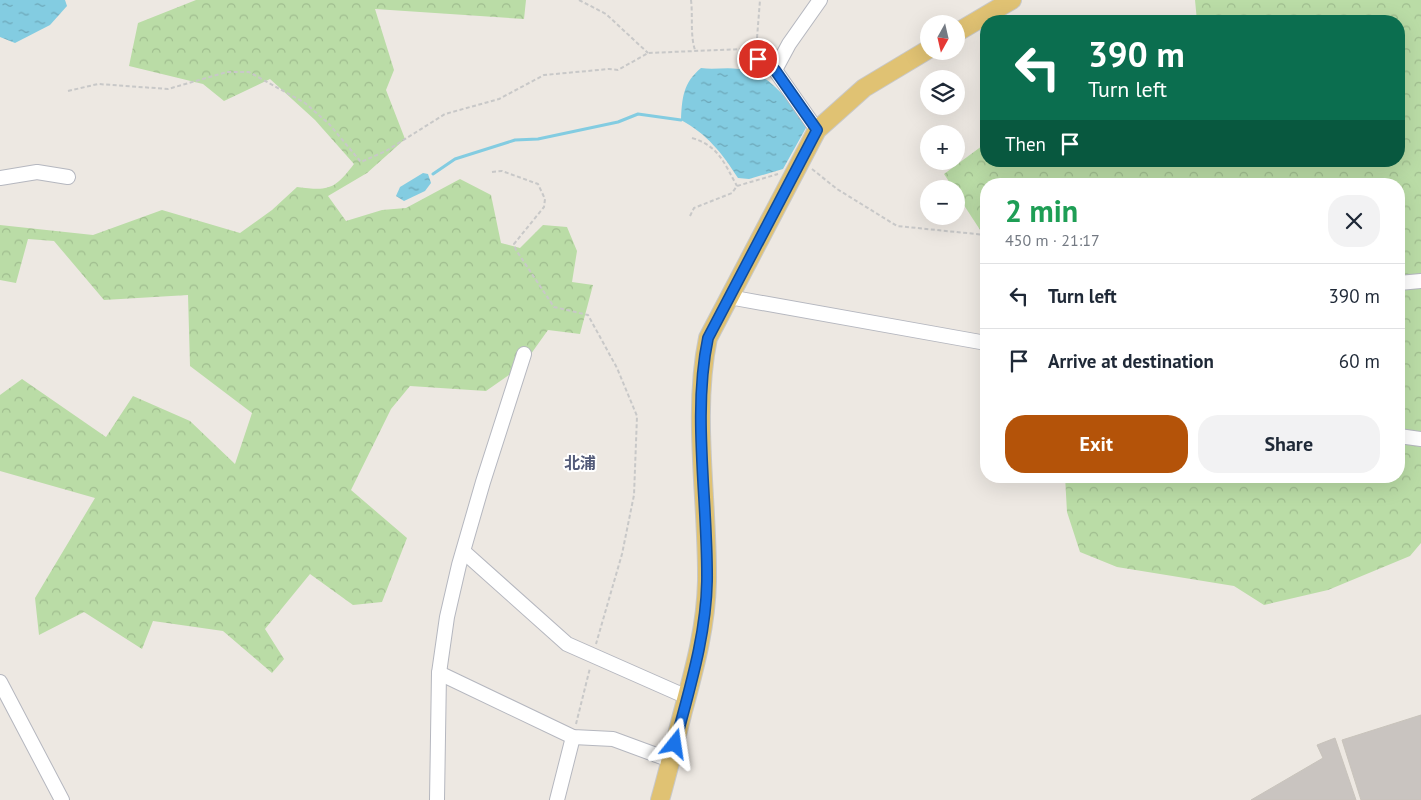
<!DOCTYPE html>
<html lang="en">
<head>
<meta charset="utf-8">
<style>
  body { margin:0; font-family:"PT Sans","Noto Sans JP",sans-serif; background:#f2f2f3; color:#1f2937; height:100vh; display:flex; flex-direction:column; font-size:19px; white-space:nowrap }
  * { box-sizing:border-box; margin:0 }
  p { font-size:16px; color:#747a83 }
  .icon { flex:none; width:28px; height:28px; fill:none; stroke:currentColor; stroke-width:2; stroke-linecap:round; stroke-linejoin:round }
  .map { position:relative; flex:1; overflow:hidden }
  .drawer { position:absolute; left:980px; top:178px; width:425px; height:305px; display:flex; flex-direction:column; background:#fff; border-radius:20px; box-shadow:0 5px 20px #0002 }
  .drawer>* { flex:none }
  .guide { position:absolute; left:980px; top:15px; width:425px; height:152px; border-radius:20px; box-shadow:0 5px 20px #0002; background:#0b6e4f; color:#fff; overflow:hidden }
  .needle { width:32px; rotate:188deg }
  .fabs { position:absolute; left:920px; top:15px; display:grid; gap:10px }
  .fabs a { display:grid; place-items:center; width:45px; height:45px; border-radius:50%; background:#fff; box-shadow:0 5px 20px #0002; font-size:25px }
  .pin { position:absolute; display:grid; place-items:center; width:42px; height:42px; color:#fff; margin:-21px; border:2px solid #fff; border-radius:50%; box-shadow:0 1px 5px #0007 }
  .me { position:absolute; width:55px; margin:-28px; rotate:15deg; stroke-linejoin:round; filter:drop-shadow(0 0 4px #0008) }
  .turn { display:flex; align-items:center; gap:18px; height:105px; padding:0 25px; font-size:22px }
  .turn .icon { width:65px; height:65px; stroke-width:2.5 }
  .turn b { display:block; font-size:35px; line-height:42px }
  .then { display:flex; align-items:center; height:48px; padding:0 25px; background:#0003; gap:10px; font-size:19px }
  .round { display:grid; place-items:center; flex:none; width:52px; height:52px; border-radius:20px; background:#f2f2f3 }
  .summary { display:flex; align-items:center; justify-content:space-between; height:85px; padding:0 25px }
  h1 { font-size:30px; font-weight:700; line-height:38px; color:#1e9e55 }
  .cta { display:flex; gap:10px; margin-top:auto; padding:10px 25px }
  .cta a { flex:1; height:58px; border-radius:20px; background:#b45309; color:#fff; font-size:20px; font-weight:700; line-height:58px; text-align:center }
  .cta a+a { background:#f2f2f3; color:#1f2937 }
  ul { padding:0; list-style:none }
  li { display:flex; align-items:center; gap:15px; height:65px; padding:0 25px; border-top:1px solid #e0e1e3 }
  li div { flex:1 }
  li b { display:block; font-size:19px }
  li em { font-style:normal }
  .map>svg:first-child { display:block }
  .forest { fill:url(#forest-crowns) }
  .water { fill:url(#water-ripples) }
  .lines { fill:none; stroke-linecap:round; stroke-linejoin:round }
  .stream { stroke:#83cce1; stroke-width:3 }
  .building { fill:#c9c4c0; stroke:#c8c3bb }
  .minor-casing { stroke:#b5b7bf; stroke-width:16 }
  .major-casing { stroke:#c8c8c8; stroke-width:20 }
  .path { stroke:#c8c8c8; stroke-width:2; stroke-dasharray:4 2.5; stroke-linecap:butt }
  .minor { stroke:#fff; stroke-width:14 }
  .major { stroke:#e0c273; stroke-width:18 }
  .route-casing { stroke:#114b97; stroke-width:12 }
  .route { stroke:#1a73e8; stroke-width:9 }
  .labels { text-anchor:middle; dominant-baseline:central; stroke-width:4; stroke-linejoin:round; paint-order:stroke }
  .quarter-label { font-size:16px; font-weight:bold; fill:#535b79; stroke:#fff }
</style>
</head>
<body>
<div class="map">
<svg width="1421" height="800" viewBox="0 0 1421 800">
  <defs>
    <pattern id="forest-crowns" width="20" height="18" patternUnits="userSpaceOnUse" patternTransform="scale(1.25)"><rect width="20" height="18" fill="#badca6"/><path d="M2 6a3 3 0 1 1 6 0M12 15a3 3 0 1 1 6 0" fill="none" stroke="#a0bd8f"/></pattern>
    <pattern id="water-ripples" width="26" height="14" patternUnits="userSpaceOnUse" patternTransform="scale(1.25)"><rect width="26" height="14" fill="#83cce1"/><path d="M2 4q2-2 4 0t4 0M15 11q2-2 4 0t4 0" fill="none" stroke="#6ca6b7"/></pattern>
  </defs>
  <rect width="100%" height="100%" fill="#ede8e2"/>
  <g class="forest">
    <path d="M196,0h330l-2,19 -149,-10 19,61 -8,20 19,49 -38,34 -39,23 18,25 36,-11 24,-2 54,-29 31,16 10,48 19,5 23,-23 24,2 10,24 -5,31 21,3 -13,49 -32,-4 -25,35 -37,26 -76,-5 -19,23 -40,81 56,48 -25,64 -29,3 -43,-31 -45,55 19,30 -12,14 -49,-42 -70,-10 -11,28 -58,-37 -45,23 -4,-37 60,-100 -95,-27v-76l22,-16 84,58 27,-41 57,25 45,43 17,-51 -62,-47 -2,-71 -84,5 -50,-59 -26,-2 -12,44 -16,-3v-55l93,10 69,-25 78,23 32,-23 25,-23c32,4 37,3 57,-23l-39,-44 -45,-41 -46,22 -21,-17 -74,-18 9,-43z"/>
    <path d="M1195,0h226v543l-11,13 -82,34 -64,15 -30,-19 -117,-19 -37,-15 -13,-40 -2,-36h334v-292h-413v55l-30,-46v-4h-2l-10,-15 42,-31v18h413v-140h-202z"/>
  </g>
  <g class="water">
    <path d="M0,0h65l2,6 -17,19 -35,18 -15,-6z"/>
    <path d="M701,68c13,2 24,-1 38,1 33,4 49,33 68,57l-24,43 -34,10 -11,-1c-16,-25 -31,-44 -57,-58 1,-22 2,-37 20,-52z"/>
    <path d="M423,173l5,1 3,9 -6,8 -21,10 -8,-5 4,-9z"/>
  </g>
  <g class="lines">
    <path class="stream" d="M433,174l22,-15 60,-19 23,-1 80,-17 20,-8 43,6"/>
  </g>
  <g class="building">
    <path d="M1421,715v85h-60l-19,-60z"/>
    <path d="M1335,738l21,62h-105l72,-42 -6,-13z"/>
  </g>
  <g class="lines">
    <g class="minor-casing">
      <g id="minor">
        <path d="M755,49l3,10 17,11 42,60"/>
        <path d="M775,70l14,-26 31,-44"/>
        <path d="M0,178l37,-6 31,5"/>
        <path d="M1399,283l22,-2"/>
        <path d="M729,297l257,46"/>
        <path d="M1399,436l22,3"/>
        <path d="M464,552l103,92 120,53"/>
        <path d="M439,673l134,64 40,2 57,21"/>
        <path d="M0,682l62,118"/>
        <path d="M437,800l2,-127 8,-56 12,-52 24,-83 41,-128"/>
        <path d="M557,800l16,-63"/>
      </g>
    </g>
    <g class="major-casing">
      <g id="major">
        <path d="M956,33l56,-33"/>
        <path d="M660,800c8,-28 15,-57 22,-85 12,-45 24,-87 25,-134 1,-79 -15,-167 1,-243l109,-208 47,-42 65,-39"/>
      </g>
    </g>
    <g class="path">
      <path d="M579,0l27,14 42,39"/>
      <path d="M691,0c2,16 -1,35 4,50"/>
      <path d="M757,38l3,-38"/>
      <path d="M68,91l30,-7 70,5 59,-17h22l56,31 24,21 32,38 25,-11 59,-37 54,-15 45,-24 65,-6 9,1 30,-17 94,-4"/>
      <path d="M692,138c27,8 32,25 45,48"/>
      <path d="M812,169l25,20 60,37 89,9"/>
      <path d="M492,172l10,-1 36,13 7,15 -1,8 -30,37 2,6 38,57 34,8 29,53 20,48 -3,79 -12,59 -26,90"/>
      <path d="M690,216l4,-8 38,-15 5,-7 41,-12"/>
      <path d="M576,724l14,-56"/>
    </g>
    <use href="#minor" class="minor"/>
    <use href="#major" class="major"/>
  </g>
  <g class="lines">
    <g class="route-casing">
      <path id="route" d="M675,744c14,-54 31,-107 32,-163 1,-79 -15,-167 1,-243l109,-208 -42,-60 -17,-11"/>
    </g>
    <use href="#route" class="route"/>
  </g>
  <g class="labels">
    <g class="quarter-label">
      <text x="580" y="463">北浦</text>
    </g>
  </g>
</svg>
<div class="fabs">
<a><svg class="needle" viewBox="-14 -14 28 28"><path d="M0-13l5 13h-10z" fill="#e53935"/><path d="M0 13l5-13h-10z" fill="#747a83"/></svg></a>
<a><svg class="icon" aria-label="layers" viewBox="0 0 24 24"><path d="M12 4l9 5-9 5-9-5zM3 14l9 5 9-5"/></svg></a>
<a>+</a>
<a>−</a>
</div>
<div class="pin" style="left:758px;top:59px;background:#d93025"><svg class="icon" aria-label="arrive" viewBox="0 0 24 24"><path d="M6 21V4h12l-3 4 3 4H6"/></svg></div>
<svg class="me" style="left:675px;top:744px" viewBox="-20 -20 40 40"><path d="M0-17L14 15 0 8-14 15z" fill="#1a73e8" stroke="#fff" stroke-width="4"/></svg>
<div class="guide">
<div class="turn"><svg class="icon" aria-label="left" viewBox="0 0 24 24"><path d="M17 20v-9H6M10 6l-5 5 5 5"/></svg><div><b>390 m</b>Turn left</div></div>
<div class="then">Then<svg class="icon" aria-label="arrive" viewBox="0 0 24 24"><path d="M6 21V4h12l-3 4 3 4H6"/></svg></div>
</div>
<section class="drawer">
<div class="summary"><div><h1>2 min</h1><p>450 m · 21:17</p></div><a class="round"><svg class="icon" aria-label="close" viewBox="0 0 24 24"><path d="M6 6l12 12M18 6L6 18"/></svg></a></div>
<ul>
<li><svg class="icon" aria-label="left" viewBox="0 0 24 24"><path d="M17 20v-9H6M10 6l-5 5 5 5"/></svg><div><b>Turn left</b></div><em>390 m</em></li>
<li><svg class="icon" aria-label="arrive" viewBox="0 0 24 24"><path d="M6 21V4h12l-3 4 3 4H6"/></svg><div><b>Arrive at destination</b></div><em>60 m</em></li>
</ul>
<div class="cta"><a>Exit</a><a>Share</a></div>
</section>
</div>
</body>
</html>
